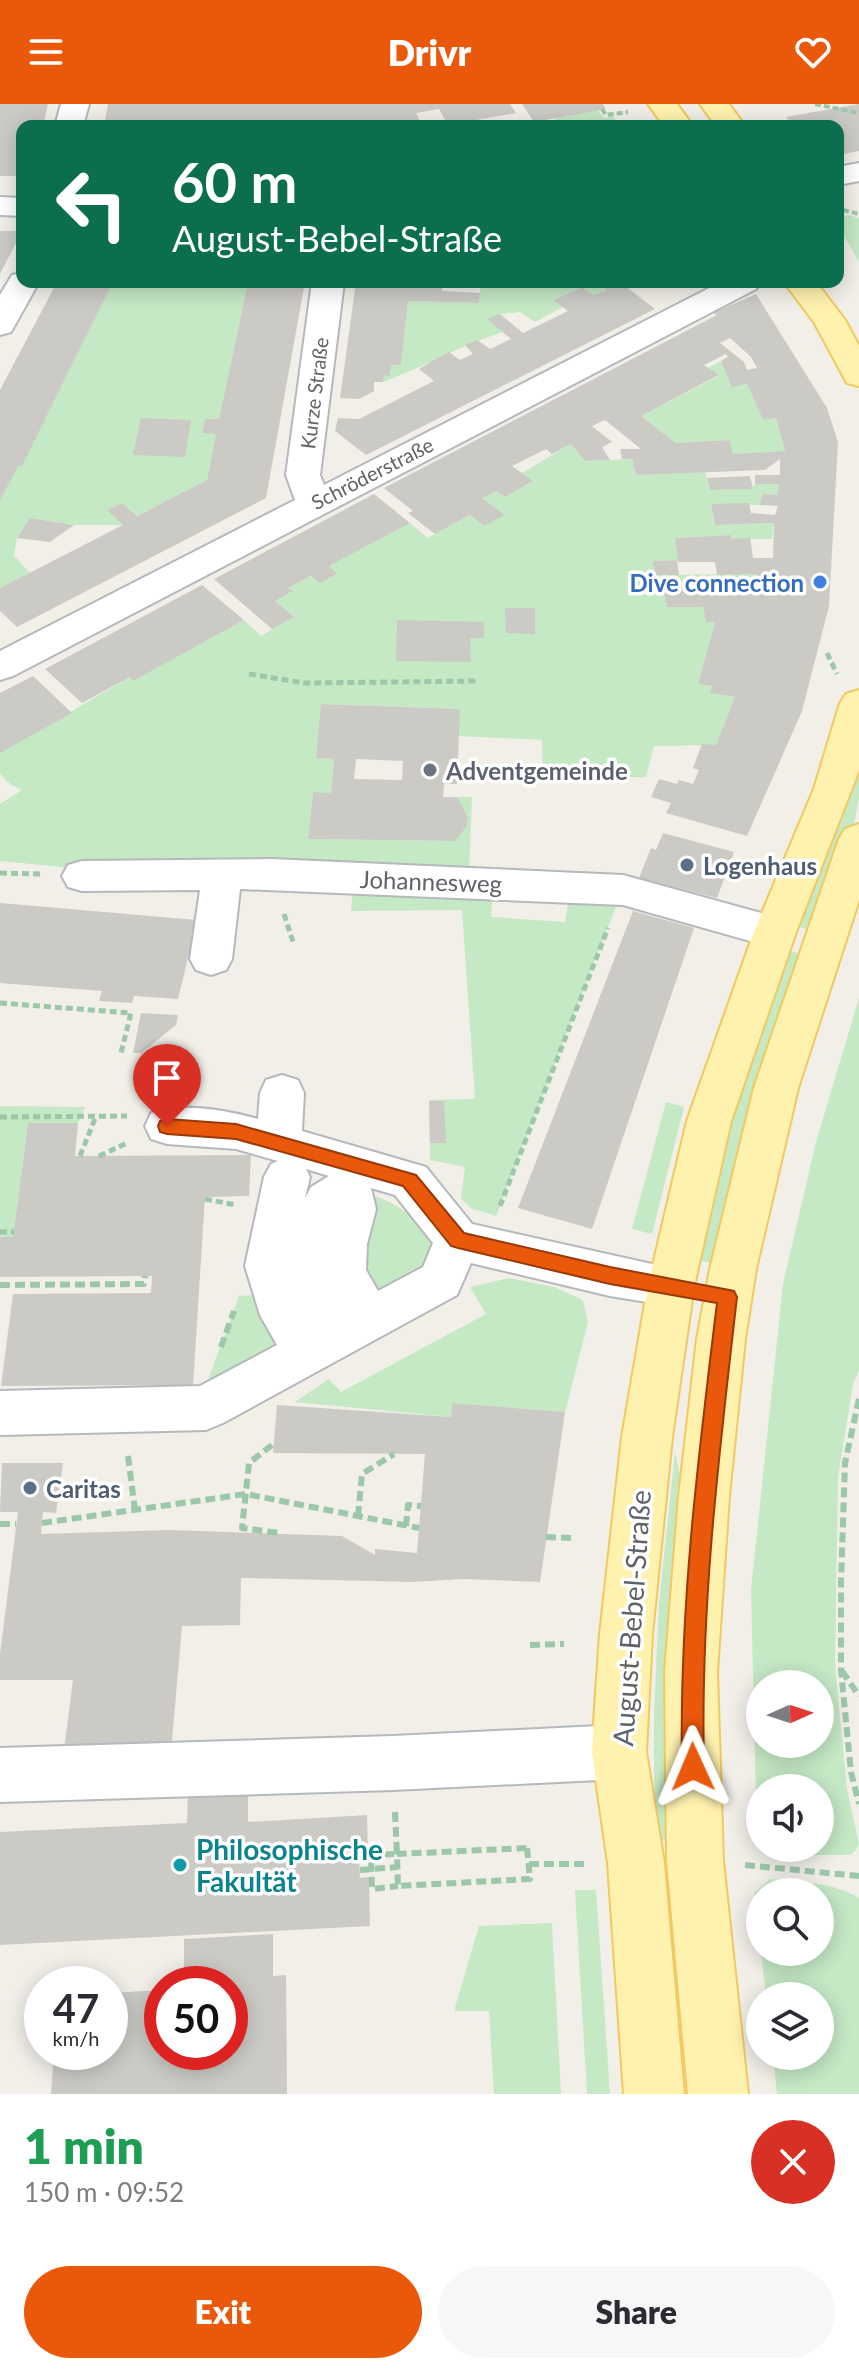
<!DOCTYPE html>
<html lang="en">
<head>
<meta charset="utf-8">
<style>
  body { margin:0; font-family:Lato,sans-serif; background:#f7f7f7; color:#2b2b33; height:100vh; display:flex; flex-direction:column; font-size:30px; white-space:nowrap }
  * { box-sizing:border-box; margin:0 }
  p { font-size:26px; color:#7c7c81 }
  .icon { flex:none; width:44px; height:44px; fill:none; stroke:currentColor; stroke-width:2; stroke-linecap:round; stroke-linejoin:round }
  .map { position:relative; height:1990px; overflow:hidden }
  .panel { display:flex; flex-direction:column; background:#fff; flex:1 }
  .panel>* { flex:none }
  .guide { position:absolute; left:16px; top:16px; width:828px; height:168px; border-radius:16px; box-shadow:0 4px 20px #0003; background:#0b6e4f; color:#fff; overflow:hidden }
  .needle { width:52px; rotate:87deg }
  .buttons { position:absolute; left:746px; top:1566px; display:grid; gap:16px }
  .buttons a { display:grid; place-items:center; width:88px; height:88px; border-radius:50%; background:#fff; box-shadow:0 4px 20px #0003; font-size:40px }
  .speed { position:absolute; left:24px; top:1862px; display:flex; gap:16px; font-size:40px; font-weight:700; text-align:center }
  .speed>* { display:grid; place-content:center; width:104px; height:104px; border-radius:50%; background:#fff; box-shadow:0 4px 20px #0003; line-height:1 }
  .speed small { font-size:20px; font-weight:400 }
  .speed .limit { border:12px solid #d22; background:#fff; color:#111 }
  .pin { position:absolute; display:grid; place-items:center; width:68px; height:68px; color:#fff; margin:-82px -34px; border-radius:50% 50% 50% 0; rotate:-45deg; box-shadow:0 0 8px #0007 }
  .pin .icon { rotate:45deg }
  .me { position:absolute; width:88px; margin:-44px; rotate:359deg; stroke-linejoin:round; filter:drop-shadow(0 0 6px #0008) }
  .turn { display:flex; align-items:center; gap:28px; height:168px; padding:0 24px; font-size:36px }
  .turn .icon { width:104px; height:104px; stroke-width:2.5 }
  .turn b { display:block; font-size:56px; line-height:68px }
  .round { display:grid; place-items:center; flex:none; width:84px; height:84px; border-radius:42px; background:#f7f7f7 }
  .headline { display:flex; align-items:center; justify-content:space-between; height:136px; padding:0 24px }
  h1 { font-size:48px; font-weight:800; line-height:60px; color:#1e9e55 }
  .button { display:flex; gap:16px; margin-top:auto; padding:16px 24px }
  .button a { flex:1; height:92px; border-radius:48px; background:#ea580c; color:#fff; font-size:32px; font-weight:800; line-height:92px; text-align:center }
  .button a+a { background:#f7f7f7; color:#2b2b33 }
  header { display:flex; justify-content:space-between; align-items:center; height:104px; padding:0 24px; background:#ea580c; color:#fff; font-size:36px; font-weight:800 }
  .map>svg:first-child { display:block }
  .green { fill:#c5e8c5; fill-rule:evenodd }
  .building { fill:#cccac5; fill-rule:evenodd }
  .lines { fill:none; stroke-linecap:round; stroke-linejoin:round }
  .minor-casing { stroke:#b5b8bc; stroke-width:4 }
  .major-casing { stroke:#f2c960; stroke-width:4 }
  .path-far2 { stroke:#9cc7a9; stroke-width:4; stroke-dasharray:6 3; stroke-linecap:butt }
  .path-far1 { stroke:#9cc7a9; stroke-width:5; stroke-dasharray:7 4; stroke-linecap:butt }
  .path { stroke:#9cc7a9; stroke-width:6; stroke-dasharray:10 5; stroke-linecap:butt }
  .minor { fill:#fff; fill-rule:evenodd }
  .major { fill:#fff2af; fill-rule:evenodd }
  .route { fill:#ea580c; stroke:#983908; stroke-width:2 }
  .shop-dot { fill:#3f7fe0; stroke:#fff; stroke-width:3 }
  .worship-dot { fill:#6b7280; stroke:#fff; stroke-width:3 }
  .service-dot { fill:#5c6f8a; stroke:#fff; stroke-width:3 }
  .culture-dot { fill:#0f9aa8; stroke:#fff; stroke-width:3 }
  .labels { text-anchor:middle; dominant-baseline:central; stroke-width:7; stroke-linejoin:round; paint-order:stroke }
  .far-street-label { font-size:20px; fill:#5f6368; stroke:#fff }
  .shop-label { font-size:24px; font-weight:bold; fill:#366cbe; stroke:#fff; text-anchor:end }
  .worship-label { font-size:24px; font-weight:bold; fill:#5b616d; stroke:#fff; text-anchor:start }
  .service-label { font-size:24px; font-weight:bold; fill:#4e5e75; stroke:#fff; text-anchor:start }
  .street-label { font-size:24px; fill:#5f6368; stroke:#fff }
  .near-street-label { font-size:28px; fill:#5f6368; stroke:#fff }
  .near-culture-label { font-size:28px; font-weight:bold; fill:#0d838f; stroke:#fff; text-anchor:start }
</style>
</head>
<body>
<header><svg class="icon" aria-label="menu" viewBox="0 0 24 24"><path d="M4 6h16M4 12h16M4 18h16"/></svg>Drivr<svg class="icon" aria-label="heart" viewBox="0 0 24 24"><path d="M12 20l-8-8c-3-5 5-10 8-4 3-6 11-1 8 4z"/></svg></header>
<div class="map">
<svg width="859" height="1990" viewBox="0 0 859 1990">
  <rect width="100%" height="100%" fill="#f1efe8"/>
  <g class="green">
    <path d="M598,6l6,8 9,-2 7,10h-57l-8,-8z"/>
    <path d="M849,111l10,3v44l-21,-37v-7z"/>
    <path d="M113,178h135l-29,137h-14l-3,13 14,2 -9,46 -70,36 -15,-13 -15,7 16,15h-49l-44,-7 -13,20 -3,18 16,17 -30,15v-87l18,-35h4z"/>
    <path d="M481,178h117l9,8 -13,5 -12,-8 -28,12 9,8 -28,15 -15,-10 -21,2 4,18c-42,13 -79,35 -120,50l1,-7h6l1,-10 10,-1 7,-63 71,2z"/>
    <path d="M721,257l11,25 15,-2 16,36 13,-2 9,33 -52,3 -5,-14 -52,3 -35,-27 78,-40 -11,-8z"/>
    <path d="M571,340l14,17 47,-2 4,16 69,-3 5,18 42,-1 3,-5h24l-2,11 -15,-1 -2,11h-49l4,20 59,-2 -2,16h-41l-1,-4 -55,3 3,22 -24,1 2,14 100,-1 2,20 -14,-5 -79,2 2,16h36l3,15h9l-17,62 14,2 -1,7 24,4 -19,48 -62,1 -8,31 -103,1 -1,-38 -83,-4v-27l-137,-5 -6,54 18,1 -3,34h-18l-5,46 146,2 13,-15 1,-9 -11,-20h15l-3,77 -376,-4 -93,-9v-57l22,-14 -11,-5 -11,-11v-21l130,-76 4,3 110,-60 17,16 32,-19 -18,-16 17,-9 -4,-4 23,-12 9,7 17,-9 -8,-8 81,-43 18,15 42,-23 14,11 20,-11 -22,-17 14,-7 9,6 27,-15 -10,-9z"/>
    <path d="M859,645v50l-6,29 -38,104 -18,-6z"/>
    <path d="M353,782l140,6 -2,25 74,5 4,-24 50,1 -123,317 -25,-8 -10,-9 4,-32 -35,-7 -1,-60 46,-1 -13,-189 -111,1z"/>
    <path d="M788,846l19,6 -86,309 -24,-5 35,-153z"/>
    <path d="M859,894v373l-6,13 -15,93 -3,187 12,125 12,55 -3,6 -6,5h-77l-7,-7h54v-60h-60v53l-3,-3 -6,-248 32,-306 33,-142zM760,1580h60v60h-60z"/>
    <path d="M666,998l18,5 -32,127 -20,-5z"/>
    <path d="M0,1002l85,1 -7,16h-50l-15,114h-13z"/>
    <path d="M368,1090c23,6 63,28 63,55 0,6 -2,13 -3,19l-29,25 -31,-5 -13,-18z"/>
    <path d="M509,1174l45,9 29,13 5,22 -23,90 -113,-9 -1,14 -156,-15 34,-23 12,13 145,-78 -16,-27z"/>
    <path d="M256,1191l21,40 -4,23 -69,33 35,-95z"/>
    <path d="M675,1348l16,74 -9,315 -28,-1v-126l5,-110z"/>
    <path d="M770,1775c30,3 63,3 89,19v196h-82l-4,-38h47v-60h-54l-5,-44h59v-60h-60v53l-6,-52z"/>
    <path d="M575,1786h21l14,204h-23z"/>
    <path d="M552,1819l9,171h-67l-5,-83h-35l25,-85z"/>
  </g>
  <g class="building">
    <path d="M0,0h48l-5,22h-21v50h-22z"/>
    <path d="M108,0h402l6,9 -68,12 -9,-16 -23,4 6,13h-318z"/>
    <path d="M522,0h81l3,5 -72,13z"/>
    <path d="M859,0v47l-21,4v-29h-44l-8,-9z"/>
    <path d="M0,127h22l-22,43z"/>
    <path d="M57,178h56l-91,184h-4l-18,35v-111z"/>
    <path d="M248,178h57l-39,216 -249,129 -17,-16v-23l123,-63 -16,-15 15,-7 15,13 70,-36 9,-46 -14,-1 3,-14h14z"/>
    <path d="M356,178h87l-1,9 38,2 -1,10 -71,-2 -7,64h-10l-1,11 -6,-1 -1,7h-9v9l-15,8 -19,-1z"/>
    <path d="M598,178h22l35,27 -289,146 -31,-24 3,-13 21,1 75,-38 -15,-12 15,-9 15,-8 11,8 13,-6 -8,-9 12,-5 13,9 21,-10 -24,-20 13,-5 23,19 45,-22 -15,-11 29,-13 12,8 13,-5z"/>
    <path d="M756,190l71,114 11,34 -9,164 -27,105 -55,125 -81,-23 5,-10 -20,-6 8,-18 18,5 2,-4 14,4 6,-14 -6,-2 9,-24 14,1 19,-48 -25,-4 2,-7 -14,-2 17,-62h-9l-3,-15h-36l-3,-16 80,-2 14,5 -2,-20 -39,1 -2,-13h-37l-3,-24 56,-3v4l19,-1 3,20h20l1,-35 -59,2 -4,-21 38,-1 2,10 24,2 3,-9 -18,-1 2,-11 15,1 2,-11h-24v-9h25v-16l-15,11 -129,5 -4,-16h-10l-2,-10h21l-36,-29 -13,6 20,16 -10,5 8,13 -25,1 -14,-17 -19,10 -6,-5 -34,17 21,15 -28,16 -9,-6 -14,7 23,17 -21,11 -14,-11 -35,19 -27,-21 5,-2 -29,-23 333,-173 -4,-2zM730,234l21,19 6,11 -10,2 -3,-8 -24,-19zM726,250l2,3 -7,4 11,26 15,-3 16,36 13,-2 9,33 -52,3 -4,-14 -53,3 -35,-27 78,-41 -15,-10z"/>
    <path d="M141,314l50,2 -6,37 -52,-2z"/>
    <path d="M750,372l3,13 -43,1 -3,-12z"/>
    <path d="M374,390l36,29 -81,43 8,8 -17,9 -9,-7 -23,12 5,3 -18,10 19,16 -22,12 -58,-50z"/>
    <path d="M30,414l44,7 -24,17 -33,-4z"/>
    <path d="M677,456l2,15h-24l-2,-14z"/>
    <path d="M202,481l42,35 -111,61 -3,-4 -48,26 -37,-34z"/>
    <path d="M505,504h30v26l-29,-1z"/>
    <path d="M397,516l87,2v16h-14l1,24 -75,-1z"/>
    <path d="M33,572l39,37 -72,40v-60z"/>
    <path d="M321,600l139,5 -3,75h-13l-1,13h14l11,20 -1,9 -12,15 -147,-2 5,-47 18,1 3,-34 -18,-1zM356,655l47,2 -1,19 -48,-1z"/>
    <path d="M663,729l71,19 -17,46 -78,-20 12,-30 5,2z"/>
    <path d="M0,799l197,17 -19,79 -44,-3 -2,7 -33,-2 3,-10 -102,-8z"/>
    <path d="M633,807l61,17 -102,301 -74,-21z"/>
    <path d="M141,909l37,2 -2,10 -35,28h-8z"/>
    <path d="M429,997h15l2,42h-16z"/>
    <path d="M28,1019h50l-3,33 176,-1 -2,41 -44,1 -12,188 -192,1 12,-92 138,-1 1,-17 -152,1v-40h13z"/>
    <path d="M452,1299l113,9 -25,170 -79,-3 -47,3 -173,-4 -1,47 -58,1 -11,126 -107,-2 9,-70h-73v-26l18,-142h-18l2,-49h61l-7,50 -13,-1 -2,22 129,-4 172,6 33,19v-6l42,4 8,-99 -152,-1 4,-48 174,12z"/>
    <path d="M248,1683v35l119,-7 1,44 -9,1 1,18 9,-1 1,49 -370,19v-113l187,-9 1,-33z"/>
    <path d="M273,1830v42l13,-1 1,119h-236l3,-42h56v-59l52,-3v62h68v-68h-56v-4l10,-1v-40z"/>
  </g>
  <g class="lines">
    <g class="minor-casing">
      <g id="minor">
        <path d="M61,0h28l-6,22h-28z"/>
        <path d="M859,59v18l-21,4v-18z"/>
        <path d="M0,93l22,1v18l-22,-1z"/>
        <path d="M22,169v9h17l-28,50 -11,3v-40l12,-20z"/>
        <path d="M312,178h32l-24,193 4,10 397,-203h40l-5,7 -743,387 -13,4v-29l295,-151 -9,-25z"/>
        <path d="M272,755l351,16 167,46 6,11 -6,11 -15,5 -152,-43 -383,-16 -8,70 -6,11 -15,5 -15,-5 -6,-11 10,-69 -118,1 -14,-4 -6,-11 6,-11 14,-4z"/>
        <path d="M282,971l16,5 6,13 -2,38 124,36 46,57 216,48 6,14 -6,14 -17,6 -61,-10 -139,-33 -14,32 -234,128 -17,7 -206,5v-44l200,-5 77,-41 -17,-30 -15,-49 19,-89 7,-13 7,-3 -42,-12 -69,-5 -16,-5 -6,-13 6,-13c32,-11 75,-3 107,6l2,-26 6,-13zM306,1065l23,7 -18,11 -6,11 5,-21zM371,1084l24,7 38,48 -10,24 -45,24 -12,-21 1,-26 9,-35z"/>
        <path d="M619,1621l19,8 8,19 -8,19 -19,8 -226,11 -393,12v-54l393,-12z"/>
      </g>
    </g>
    <g class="major-casing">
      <g id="major">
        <path d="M648,0h29l16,22h-29z"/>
        <path d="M700,0h29l16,22h-29z"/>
        <path d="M784,178h32l29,38 14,26v40l-12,-3 -33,-61z"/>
        <path d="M859,586v80l-63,162 -65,189 -37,165 -22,151 -20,197 -6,118 18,111 20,231h-60l-16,-231 -16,-111 8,-118 22,-197 26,-151 39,-165 67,-189 60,-143 26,-86 6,-9z"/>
        <path d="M859,720v76l-61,188 -42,181 -11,70 -16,157 -12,176 6,189 25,233h-60l-21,-233 -2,-189 14,-176 18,-157 13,-70 44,-181 85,-249 6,-10z"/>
      </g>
    </g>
    <g class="path-far2">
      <path d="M815,0l44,9"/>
      <path d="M602,5l4,6 22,-3"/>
      <path d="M843,106l16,4"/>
    </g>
    <g class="path-far1">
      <path d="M827,549l10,21"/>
      <path d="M249,570l55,9 175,-2"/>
      <path d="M0,769l43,1"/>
      <path d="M284,810l9,28"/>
      <path d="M0,899l131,10 -10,40"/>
      <path d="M0,1013l127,-1"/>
      <path d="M80,1052l16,-40"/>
      <path d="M99,1052l28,-13"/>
      <path d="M205,1095l31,6"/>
      <path d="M500,1102l108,-278"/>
      <path d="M0,1128h14"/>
    </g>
    <g class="path">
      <path d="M0,1181l144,-1 1,-8"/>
      <path d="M221,1243l13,-36"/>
      <path d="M859,1295l-14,64 -4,119v88l10,102 8,32"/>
      <path d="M272,1341l-23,18 -7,65 37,5"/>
      <path d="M128,1352l7,54"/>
      <path d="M358,1412l4,-42 32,-20"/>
      <path d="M42,1419l204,-29 173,34"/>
      <path d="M0,1420h16"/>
      <path d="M406,1422l2,-21 13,1"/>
      <path d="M546,1433l26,1"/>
      <path d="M530,1541l34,-1"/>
      <path d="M842,1567l17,25"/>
      <path d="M395,1708l2,42 -26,1 1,34 26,-3"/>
      <path d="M527,1744l3,31 -132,7 -1,-32z"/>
      <path d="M529,1760h58"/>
      <path d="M745,1761l114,11"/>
      <path d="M360,1766l38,-3"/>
    </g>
    <use href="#minor" class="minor"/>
    <use href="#major" class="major"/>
  </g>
  <path class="route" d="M167,1015l69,5 180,51 48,58 146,34 124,24 3,6c-18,158 -37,310 -33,470l-3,8 -8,3 -8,-3 -3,-8c-3,-158 16,-308 35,-464l-107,-19 -152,-36 -7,-2 -48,-60 -167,-47 -69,-5 -7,-2 -2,-6 2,-5z"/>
  <circle class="shop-dot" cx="820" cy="478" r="8"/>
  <circle class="worship-dot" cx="430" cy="666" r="8"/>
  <g class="service-dot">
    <circle cx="687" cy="761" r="8"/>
    <circle cx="30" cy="1384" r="8"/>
  </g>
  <circle class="culture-dot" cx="180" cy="1761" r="8"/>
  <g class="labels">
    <g class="far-street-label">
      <text transform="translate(314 289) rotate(-83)">Kurze Straße</text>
      <text transform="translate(372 369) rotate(-27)">Schröderstraße</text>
    </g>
    <g class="shop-label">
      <text x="804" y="478">Dive connection</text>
    </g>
    <g class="worship-label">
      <text x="446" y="666">Adventgemeinde</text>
    </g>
    <g class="service-label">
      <text x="703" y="761">Logenhaus</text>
      <text x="46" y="1384">Caritas</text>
    </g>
    <g class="street-label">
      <text transform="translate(431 777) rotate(2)">Johannesweg</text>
    </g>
    <g class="near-street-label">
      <text transform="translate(631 1514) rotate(-86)">August-Bebel-Straße</text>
    </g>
    <g class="near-culture-label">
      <text x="196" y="1745">Philosophische<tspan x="196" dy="32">Fakultät</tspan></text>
    </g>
  </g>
</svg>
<div class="buttons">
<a><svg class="needle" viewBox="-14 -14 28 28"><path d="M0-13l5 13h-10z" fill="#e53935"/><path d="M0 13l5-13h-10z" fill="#7c7c81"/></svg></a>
<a><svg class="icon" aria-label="sound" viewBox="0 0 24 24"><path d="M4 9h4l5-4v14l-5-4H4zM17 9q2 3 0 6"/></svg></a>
<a><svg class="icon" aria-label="search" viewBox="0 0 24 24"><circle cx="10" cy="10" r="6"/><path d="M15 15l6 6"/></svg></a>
<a><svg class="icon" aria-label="layers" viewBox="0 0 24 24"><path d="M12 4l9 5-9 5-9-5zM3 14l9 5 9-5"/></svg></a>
</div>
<div class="speed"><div>47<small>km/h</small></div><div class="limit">50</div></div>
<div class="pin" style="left:167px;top:1022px;background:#d93025"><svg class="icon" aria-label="arrive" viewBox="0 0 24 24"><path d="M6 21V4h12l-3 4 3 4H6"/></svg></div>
<svg class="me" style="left:693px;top:1663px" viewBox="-20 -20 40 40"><path d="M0-17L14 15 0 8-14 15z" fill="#ea580c" stroke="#fff" stroke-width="4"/></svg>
<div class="guide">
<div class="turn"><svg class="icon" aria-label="left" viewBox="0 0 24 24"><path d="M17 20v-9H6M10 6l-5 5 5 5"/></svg><div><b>60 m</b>August-Bebel-Straße</div></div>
</div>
</div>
<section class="panel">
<div class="headline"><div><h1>1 min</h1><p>150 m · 09:52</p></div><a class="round" style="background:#d93025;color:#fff"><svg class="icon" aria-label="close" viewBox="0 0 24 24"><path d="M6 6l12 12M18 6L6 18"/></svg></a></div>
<div class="button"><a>Exit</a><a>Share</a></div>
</section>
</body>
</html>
